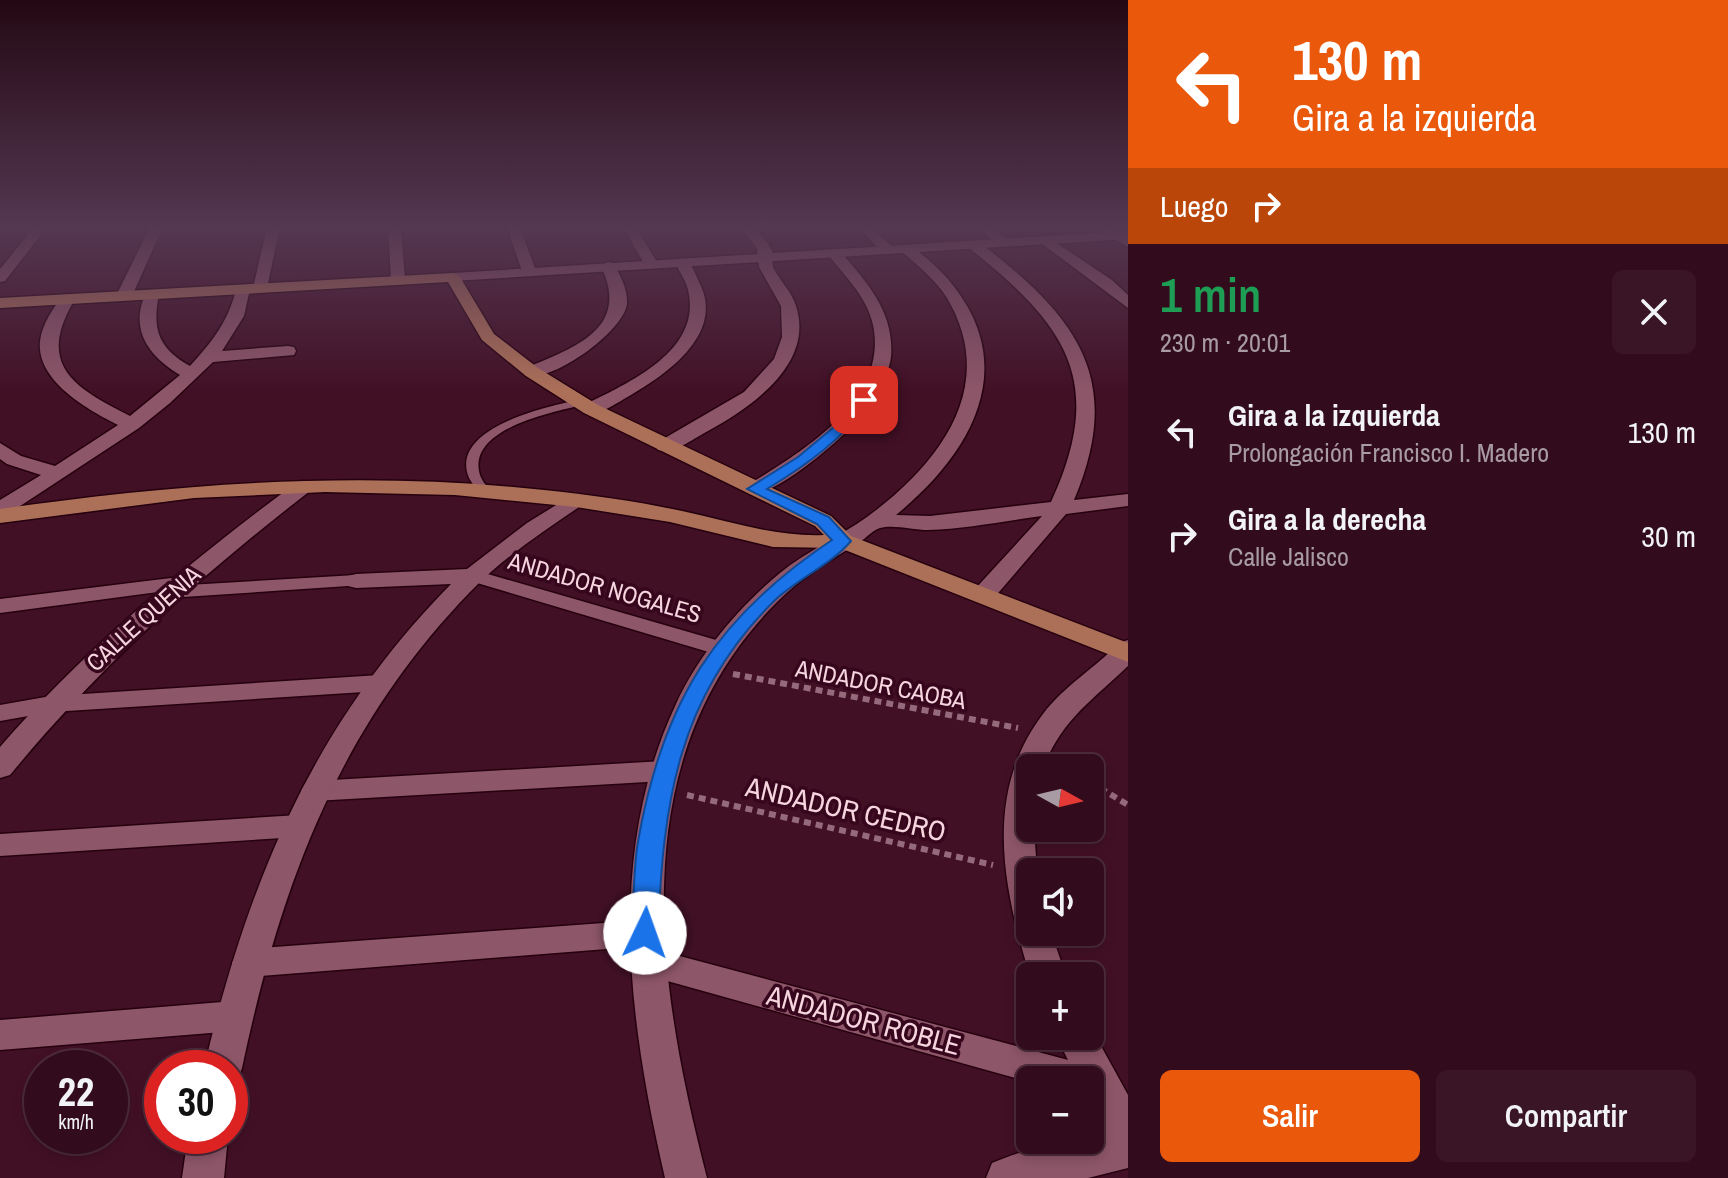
<!DOCTYPE html>
<html lang="es">
<head>
<meta charset="utf-8">
<style>
  body { margin:0; font-family:"Archivo Narrow",sans-serif; background:#3a1525; color:#f1f3f6; height:100vh; display:flex; flex-direction:column; font-size:30px; white-space:nowrap }
  * { box-sizing:border-box; margin:0 }
  p { font-size:26px; color:#a89ba3 }
  .icon { flex:none; width:44px; height:44px; fill:none; stroke:currentColor; stroke-width:2; stroke-linecap:round; stroke-linejoin:round }
  .map { position:relative; flex:1; overflow:hidden }
  .details { display:flex; flex-direction:column; background:#320c1c; width:600px }
  .details>* { flex:none }
  .top-card { background:#ea580c; color:#fff; overflow:hidden }
  .needle { width:52px; rotate:98deg }
  .buttons { position:absolute; left:1016px; top:754px; display:grid; gap:16px }
  .buttons a { display:grid; place-items:center; width:88px; height:88px; border-radius:12px; background:#320c1c; box-shadow:0 4px 12px #0003,0 0 0 2px #4d2c3b; font-size:40px }
  .speed { position:absolute; left:24px; top:1050px; display:flex; gap:16px; font-size:40px; font-weight:700; text-align:center }
  .speed>* { display:grid; place-content:center; width:104px; height:104px; border-radius:50%; background:#320c1c; box-shadow:0 4px 12px #0003,0 0 0 2px #4d2c3b; line-height:1 }
  .speed small { font-size:20px; font-weight:400 }
  .speed .limit { border:12px solid #d22; background:#fff; color:#111 }
  .pin { position:absolute; display:grid; place-items:center; width:68px; height:68px; color:#fff; margin:-34px; border-radius:16px; box-shadow:0 4px 12px #0006 }
  .me { position:absolute; width:88px; margin:-44px; rotate:3deg; stroke-linejoin:round; filter:drop-shadow(0 0 6px #0008) }
  .turn { display:flex; align-items:center; gap:28px; height:168px; padding:0 32px; font-size:36px }
  .turn .icon { width:104px; height:104px; stroke-width:2.5 }
  .turn b { display:block; font-size:56px; line-height:68px }
  .then { display:flex; align-items:center; height:76px; padding:0 32px; background:#0003; gap:16px; font-size:30px }
  .round { display:grid; place-items:center; flex:none; width:84px; height:84px; border-radius:12px; background:#3a1525 }
  .overview { display:flex; align-items:center; justify-content:space-between; height:136px; padding:0 32px }
  h1 { font-size:48px; font-weight:600; line-height:60px; color:#1e9e55 }
  .primary-button { display:flex; gap:16px; margin-top:auto; padding:16px 32px }
  .primary-button a { flex:1; height:92px; border-radius:12px; background:#ea580c; color:#fff; font-size:32px; font-weight:600; line-height:92px; text-align:center }
  .primary-button a+a { background:#3a1525; color:#f1f3f6 }
  ul { padding:0; list-style:none }
  li { display:flex; align-items:center; gap:24px; height:104px; padding:0 32px }
  li div { flex:1 }
  li b { display:block; font-size:30px }
  li em { font-style:normal }
  main { display:flex; flex:1; min-height:0 }
  .map>svg:first-child { display:block }
  .lines { fill:none; stroke-linecap:round; stroke-linejoin:round }
  .service-casing { stroke:#26000e; stroke-width:3 }
  .pedestrian-casing { stroke:#26000e; stroke-width:3 }
  .minor-casing { stroke:#26000e; stroke-width:3 }
  .tertiary-casing { stroke:#26000e; stroke-width:3 }
  .primary-casing { stroke:#26000e; stroke-width:3 }
  .path { stroke:#956a7a; stroke-width:6; stroke-dasharray:7 5; stroke-linecap:butt }
  .service { fill:#8e5669; fill-rule:evenodd }
  .pedestrian { fill:#8e5669; fill-rule:evenodd }
  .minor { fill:#8e5669; fill-rule:evenodd }
  .tertiary { fill:#8e5669; fill-rule:evenodd }
  .primary { fill:#ac7059; fill-rule:evenodd }
  .route { fill:#1a73e8; stroke:#114b97; stroke-width:2 }
  .labels { text-anchor:middle; dominant-baseline:central; stroke-width:7; stroke-linejoin:round; paint-order:stroke }
  .street-label { font-size:24px; fill:#f6d5df; stroke:#36061c }
  .near-street-label { font-size:28px; fill:#f6d5df; stroke:#36061c }
</style>
</head>
<body>
<main>
<div class="map">
<svg width="1128" height="1178" viewBox="0 0 1128 1178">
  <rect width="100%" height="100%" fill="#421025"/>
  <g class="lines">
    <g class="service-casing">
      <path id="service" d="M579,400l4,1v4c-31,7 -117,24 -103,70 2,6 7,11 10,16l-6,4 -4,-1c-4,-5 -8,-11 -11,-16 -21,-50 79,-72 110,-78z"/>
    </g>
    <g class="pedestrian-casing">
      <g id="pedestrian">
        <path d="M474,570l256,74 3,5 -3,5 -8,2 -255,-76 -3,-4 3,-4z"/>
        <path d="M356,575l7,2 3,4 -3,4 -195,13 -10,-6 -158,21v-14l179,-22 7,2 2,6z"/>
        <path d="M380,675l8,2 3,6 -3,6 -8,2 -329,21 -51,9v-16l51,-9z"/>
        <path d="M664,761l9,3 3,7 -3,7 -9,3 -350,20 -9,-3 -4,-7 4,-7 9,-3z"/>
        <path d="M299,815l9,3 4,8 -4,8 -9,3 -299,19v-22z"/>
        <path d="M645,920l10,4 4,9 -4,9 -10,4 -398,31 -10,-4 -5,-10 5,-10 10,-4z"/>
        <path d="M646,947l437,117 11,5 5,11 -5,11 -4,2v-13l-60,2 -384,-107 -10,-4 -5,-10 5,-10z"/>
        <path d="M235,1001l11,4 4,11 -4,11 -11,4 -235,19v-30z"/>
      </g>
    </g>
    <g class="minor-casing">
      <g id="minor">
        <path d="M34,227h13l-42,54 -5,1v-13z"/>
        <path d="M150,227h13l-31,69 -3,3h-10l-3,-3z"/>
        <path d="M267,227h13l-13,61 -7,4 -7,-4z"/>
        <path d="M388,227h13l4,53 -7,4 -7,-4z"/>
        <path d="M507,227h13l16,44 -2,3h-10l-2,-3z"/>
        <path d="M623,227h13l22,37 -2,3h-10z"/>
        <path d="M740,227h13c6,7 16,15 19,24 2,7 -1,12 2,18 7,13 18,23 22,37 19,58 -46,102 -88,125 -14,7 -33,23 -50,19l-3,-4 3,-4 86,-50 30,-33 8,-22 -1,-31 -22,-39 -2,-19z"/>
        <path d="M857,227h14l25,23 -12,3z"/>
        <path d="M977,227h15l20,16 -12,3z"/>
        <path d="M1095,227h16l17,10v10z"/>
        <path d="M1046,236l66,44 16,15v13l-87,-65 -2,-3z"/>
        <path d="M969,242h10c96,74 147,135 95,258l54,-6v12l-62,8 -73,85h-18l-3,-5 3,-5 67,-73c-37,5 -76,13 -114,14 -14,0 -35,-6 -48,-2 -7,2 -14,10 -20,14 -30,18 -58,35 -83,60 -157,157 -120,382 -70,576h-42c-36,-157 -60,-322 11,-474 23,-50 62,-96 104,-131 27,-22 59,-36 87,-56 71,-52 133,-130 80,-219 -11,-18 -30,-33 -46,-47v-6h10c15,13 32,26 44,43 65,85 12,169 -59,227l34,1 121,-14c56,-121 15,-177 -82,-254z"/>
        <path d="M834,249l5,1c27,31 56,62 52,107 -3,22 -19,47 -34,64 -17,19 -85,79 -109,72l-3,-4 3,-4c53,-33 141,-84 125,-160 -6,-29 -29,-49 -46,-72z"/>
        <path d="M682,258c9,3 13,15 17,24 28,53 -36,95 -75,117 -12,7 -26,17 -40,14l-2,-4 2,-4c44,-22 119,-54 104,-115 -2,-9 -9,-19 -13,-28z"/>
        <path d="M608,262l5,1c7,12 15,26 14,41 -4,28 -74,78 -101,72l-3,-4 3,-4c49,-21 105,-39 75,-102z"/>
        <path d="M243,285l7,4 -6,27 -22,35 66,-5 6,1 2,4 -2,4 -81,7 -43,41 -31,25 -131,86 -8,1v-15l41,-25 -34,-11 -7,-5v-16l21,13 34,10 63,-41c-30,-15 -82,-44 -78,-84 2,-17 13,-32 22,-45l5,-2 8,5c-39,65 -3,88 55,117l50,-41c-32,-19 -52,-47 -33,-84h10l2,3c-7,35 -1,54 31,72 21,-23 39,-45 46,-77z"/>
        <path d="M303,481l10,6 -3,4c-110,85 -211,176 -300,284l-10,3v-31c88,-101 189,-185 296,-264z"/>
        <path d="M574,494l11,6 -3,5c-35,24 -72,48 -102,77 -138,137 -199,300 -238,486l-5,14 -7,2v-16h-26c44,-187 110,-345 247,-484l-95,4 -8,-2 -4,-5 4,-5 8,-2 111,-5 60,-46z"/>
        <path d="M1128,640v26c-35,34 -66,53 -85,102h-13v60h4l3,44h-7v60h21l15,44h-36c-26,-86 -48,-182 13,-262 21,-28 52,-46 76,-71z"/>
        <path d="M1090,1026l38,69v73l-40,10h-102l6,-15c29,-12 66,-23 98,-23v-4l15,-4 -15,-28v-24h-12l-22,-44h34z"/>
        <path d="M188,1136h40l-4,42h-42z"/>
      </g>
    </g>
    <g class="tertiary-casing">
      <path id="tertiary" d="M1128,231v8l-675,42 -7,-4 7,-4z"/>
    </g>
    <g class="primary-casing">
      <path id="primary" d="M453,273l7,4 34,57 44,34 60,37 233,111 20,20 277,107v19l-288,-114 -67,-1 -103,-25 -94,-15 -121,-12 -130,-3 -131,6 -194,25v-14c181,-26 361,-39 544,-19 46,5 92,11 138,21 48,10 92,26 142,24l-9,-9 -231,-113 -58,-37 -44,-36 -34,-58 -448,26v-10z"/>
    </g>
    <g class="path">
      <path d="M733,674l285,54"/>
      <path d="M1090,782l38,23"/>
      <path d="M687,795l306,70"/>
    </g>
    <use href="#service" class="service"/>
    <use href="#pedestrian" class="pedestrian"/>
    <use href="#minor" class="minor"/>
    <use href="#tertiary" class="tertiary"/>
    <use href="#primary" class="primary"/>
  </g>
  <linearGradient id="sky" x2="0" y2="1"><stop stop-color="#240914"/><stop offset="0.58" stop-color="#543751"/><stop offset="1" stop-color="#543751" stop-opacity="0"/></linearGradient>
  <rect width="1128" height="392" fill="url(#sky)"/>
  <path class="route" d="M864,396l7,4c-28,39 -63,64 -104,89l62,28 22,24c-19,23 -54,38 -77,60 -97,96 -111,203 -116,332l-3,8 -10,4 -9,-4 -4,-8c2,-30 1,-62 6,-91 24,-139 77,-224 194,-302l-15,-16 -70,-35 51,-32 36,-30 26,-30z"/>
  <g class="labels">
    <g class="street-label">
      <text transform="translate(605 587) rotate(16)">ANDADOR NOGALES</text>
      <text transform="translate(143 618) rotate(-42)">CALLE QUENIA</text>
      <text transform="translate(881 684) rotate(11)">ANDADOR CAOBA</text>
    </g>
    <g class="near-street-label">
      <text transform="translate(846 809) rotate(13)">ANDADOR CEDRO</text>
      <text transform="translate(864 1020) rotate(15)">ANDADOR ROBLE</text>
    </g>
  </g>
</svg>
<div class="buttons">
<a><svg class="needle" viewBox="-14 -14 28 28"><path d="M0-13l5 13h-10z" fill="#e53935"/><path d="M0 13l5-13h-10z" fill="#a89ba3"/></svg></a>
<a><svg class="icon" aria-label="sound" viewBox="0 0 24 24"><path d="M4 9h4l5-4v14l-5-4H4zM17 9q2 3 0 6"/></svg></a>
<a>+</a>
<a>−</a>
</div>
<div class="speed"><div>22<small>km/h</small></div><div class="limit">30</div></div>
<div class="pin" style="left:864px;top:400px;background:#d93025"><svg class="icon" aria-label="arrive" viewBox="0 0 24 24"><path d="M6 21V4h12l-3 4 3 4H6"/></svg></div>
<svg class="me" style="left:645px;top:933px" viewBox="-20 -20 40 40"><circle r="19" fill="#fff"/><path d="M0-13L10 11 0 6-10 11z" fill="#1a73e8"/></svg>
</div>
<section class="details">
<div class="top-card">
<div class="turn"><svg class="icon" aria-label="left" viewBox="0 0 24 24"><path d="M17 20v-9H6M10 6l-5 5 5 5"/></svg><div><b>130 m</b>Gira a la izquierda</div></div>
<div class="then">Luego<svg class="icon" aria-label="right" viewBox="0 0 24 24"><path d="M7 20v-9h11M14 6l5 5-5 5"/></svg></div>
</div>
<div class="overview"><div><h1>1 min</h1><p>230 m · 20:01</p></div><a class="round"><svg class="icon" aria-label="close" viewBox="0 0 24 24"><path d="M6 6l12 12M18 6L6 18"/></svg></a></div>
<ul>
<li><svg class="icon" aria-label="left" viewBox="0 0 24 24"><path d="M17 20v-9H6M10 6l-5 5 5 5"/></svg><div><b>Gira a la izquierda</b><p>Prolongación Francisco I. Madero</p></div><em>130 m</em></li>
<li><svg class="icon" aria-label="right" viewBox="0 0 24 24"><path d="M7 20v-9h11M14 6l5 5-5 5"/></svg><div><b>Gira a la derecha</b><p>Calle Jalisco</p></div><em>30 m</em></li>
</ul>
<div class="primary-button"><a>Salir</a><a>Compartir</a></div>
</section>
</main>
</body>
</html>
